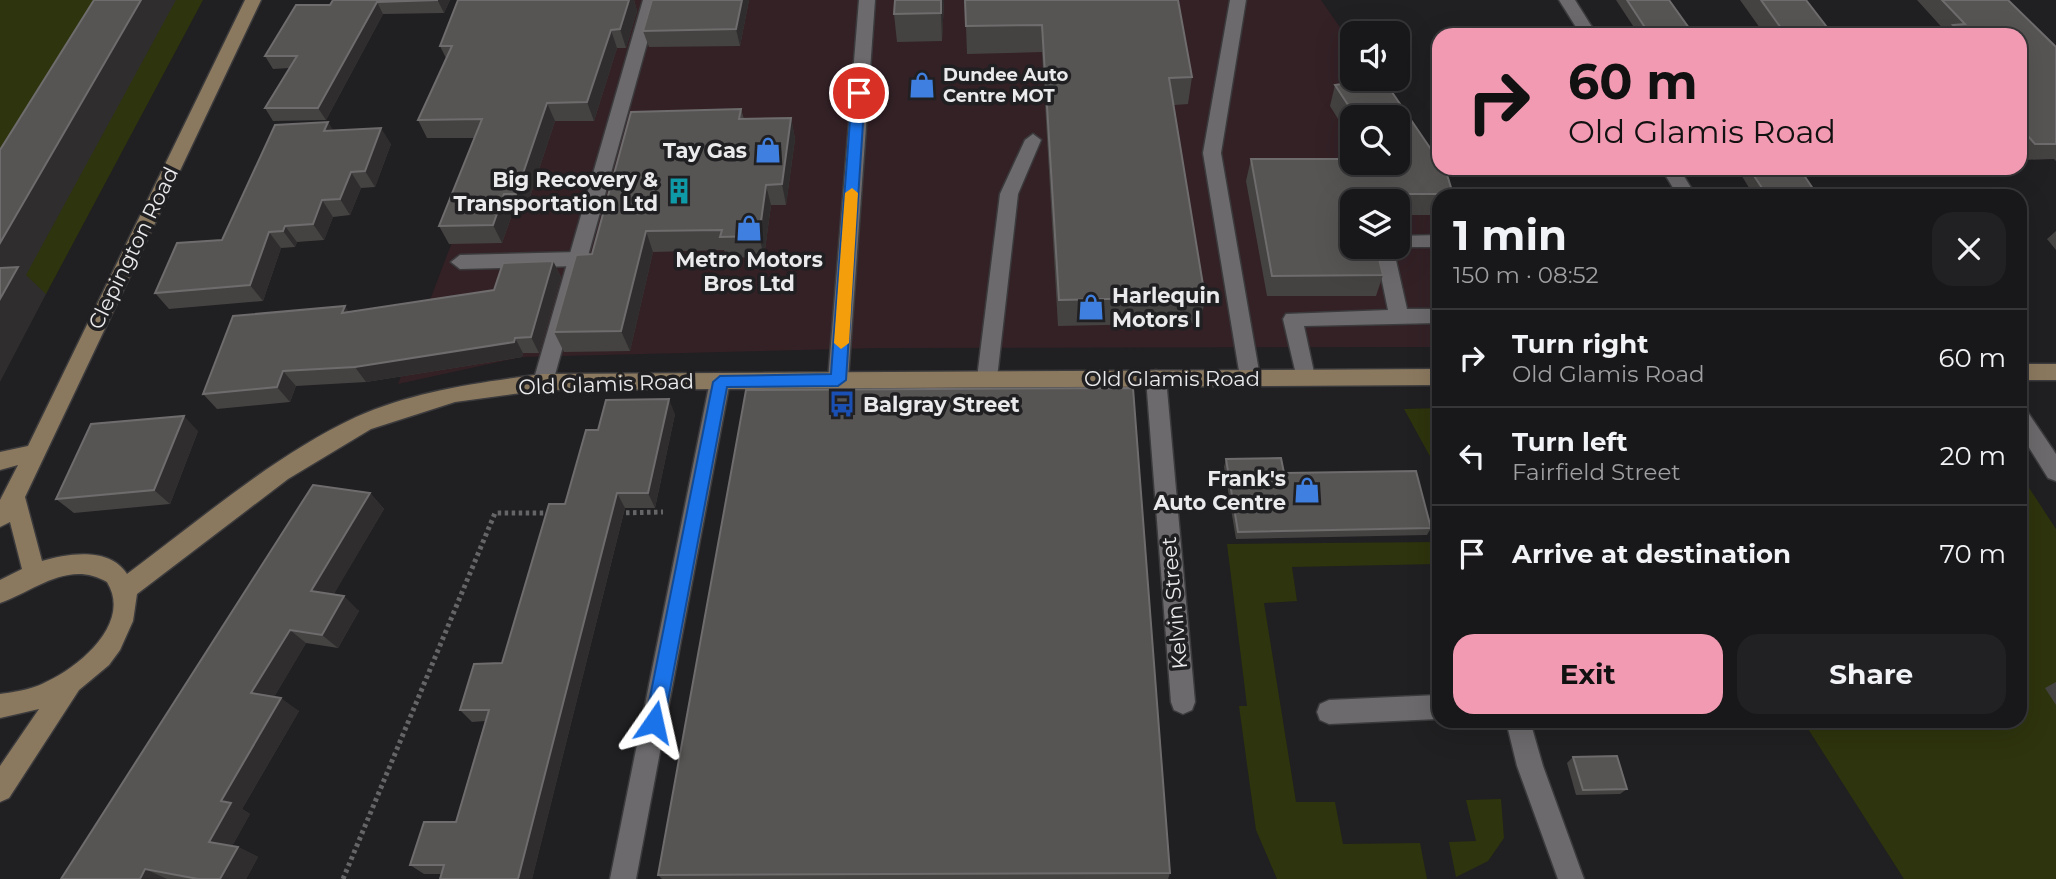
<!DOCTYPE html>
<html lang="en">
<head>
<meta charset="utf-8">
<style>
  body { margin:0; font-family:Montserrat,sans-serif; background:#212022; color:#f1f3f6; height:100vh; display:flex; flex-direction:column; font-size:26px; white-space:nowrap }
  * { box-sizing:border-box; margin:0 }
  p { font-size:23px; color:#9f9fa2 }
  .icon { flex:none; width:38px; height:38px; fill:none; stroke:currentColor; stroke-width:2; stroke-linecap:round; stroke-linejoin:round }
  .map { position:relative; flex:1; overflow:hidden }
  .panel { position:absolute; left:1432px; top:189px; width:595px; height:539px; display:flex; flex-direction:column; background:#181719; border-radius:21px; box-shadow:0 7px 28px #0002,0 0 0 2px #363638 }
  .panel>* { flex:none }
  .banner { position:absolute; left:1432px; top:28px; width:595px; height:147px; border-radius:21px; box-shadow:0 7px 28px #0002,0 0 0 2px #363638; background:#f19ab2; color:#111; overflow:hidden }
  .tools { position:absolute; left:1340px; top:21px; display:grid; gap:14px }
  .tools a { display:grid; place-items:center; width:70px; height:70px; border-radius:14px; background:#181719; box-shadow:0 7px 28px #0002,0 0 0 2px #363638; font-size:35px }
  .pin { position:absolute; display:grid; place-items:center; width:60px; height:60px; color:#fff; margin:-30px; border:4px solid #fff; border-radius:50%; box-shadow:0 2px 7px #0007 }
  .me { position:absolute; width:77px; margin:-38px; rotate:11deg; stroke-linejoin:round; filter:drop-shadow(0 0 5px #0008) }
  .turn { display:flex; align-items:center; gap:24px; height:147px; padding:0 21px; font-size:32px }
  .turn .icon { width:91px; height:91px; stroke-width:2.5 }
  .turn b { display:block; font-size:49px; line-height:60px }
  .round { display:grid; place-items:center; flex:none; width:74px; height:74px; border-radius:21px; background:#212022 }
  .overview { display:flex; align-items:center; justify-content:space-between; height:119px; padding:0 21px }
  h1 { font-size:42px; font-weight:700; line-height:52px }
  .primary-button { display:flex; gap:14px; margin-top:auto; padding:14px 21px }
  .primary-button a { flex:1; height:80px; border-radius:21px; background:#f19ab2; color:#111; font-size:28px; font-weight:700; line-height:80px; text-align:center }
  .primary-button a+a { background:#212022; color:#f1f3f6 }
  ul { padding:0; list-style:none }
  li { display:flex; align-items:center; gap:21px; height:98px; padding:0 21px; border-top:2px solid #363638 }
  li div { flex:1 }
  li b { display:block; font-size:26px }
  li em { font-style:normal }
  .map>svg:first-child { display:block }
  .industrial { fill:#332126; fill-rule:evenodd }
  .green { fill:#2e340d }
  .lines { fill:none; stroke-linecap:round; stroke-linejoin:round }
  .lane-casing { stroke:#3b3a3c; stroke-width:3 }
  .street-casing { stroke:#3b3a3c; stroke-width:3 }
  .secondary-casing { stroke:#3b3a3c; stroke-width:3 }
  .path { stroke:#656466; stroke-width:5; stroke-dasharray:3.5 3.5; stroke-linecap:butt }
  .lane { fill:#6c6a6c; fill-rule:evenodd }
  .street { fill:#6c6a6c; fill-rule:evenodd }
  .secondary { fill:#8b795f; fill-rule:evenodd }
  .wall { fill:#454342 }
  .shaded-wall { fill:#2f2d2d }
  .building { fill:#575554; stroke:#6e6c6c; stroke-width:2 }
  .route { fill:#1a73e8; stroke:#114b97; stroke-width:2 }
  .slow { fill:#f59e0b }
  .labels { text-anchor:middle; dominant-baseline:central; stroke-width:7; stroke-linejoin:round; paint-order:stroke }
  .far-poi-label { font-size:18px; font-weight:bold; fill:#eae9eb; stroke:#201f21; text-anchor:start }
  .poi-label { font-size:21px; font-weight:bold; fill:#eae9eb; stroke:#201f21; text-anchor:end }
  .street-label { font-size:21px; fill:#eae9eb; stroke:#201f21 }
</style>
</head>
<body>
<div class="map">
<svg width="2056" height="879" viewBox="0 0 2056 879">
  <rect width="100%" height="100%" fill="#201f21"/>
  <path class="industrial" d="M457,0h864l32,46v33h22l81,117h-18v151l-557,1 -359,9 -124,27 94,-247 -31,1 2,-4 165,-125 -176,3zM1353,117h45v46h-45zM1353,201h45v46h-45z"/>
  <g class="green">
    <path d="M0,0h203l-157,294 -46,4z"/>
    <path d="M1438,408v63l-34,-62z"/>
    <path d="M2020,474l36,55v350h-152l-101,-158h217z"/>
    <path d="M1438,542v22l-146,3 5,34 -33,2 32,199h39l8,42 77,-1 7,36h-150l-21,-49 -17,-124h8l-20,-162z"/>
    <path d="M1501,799l3,39 -16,23 -32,16 -7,-35 27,-1 -10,-41z"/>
  </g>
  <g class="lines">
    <g class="lane-casing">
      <g id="lane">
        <path d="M1230,0h16l-25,153 39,224 -3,6h-14l-3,-6 -37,-224z"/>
        <path d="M1033,134l8,6 -23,54 -21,184 -3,6h-14l-3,-6 23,-184 25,-54z"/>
        <path d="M1438,235v12h-45l14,62h31v14l-134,3 11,51 -3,6h-14l-15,-64 3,-5 102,-4 -13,-63h23v-11z"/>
        <path d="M578,252l9,7 -9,7 -118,3 -9,-7 9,-7z"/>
        <path d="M1156,370l7,2 3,6 29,324 -3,8 -9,4 -9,-4 -3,-8 -25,-324 3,-6z"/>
        <path d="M1438,695v24l-109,5 -9,-4 -3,-8 3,-8 9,-4z"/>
        <path d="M1506,721h24l13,45 41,113h-26l-41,-113z"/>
      </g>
    </g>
    <g class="street-casing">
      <g id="street">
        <path d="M643,0h16l-106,382 -3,6h-14l-3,-6z"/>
        <path d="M859,0h16l-27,380 -3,6h-14l-3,-6z"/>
        <path d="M1559,0h16l22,35h-16z"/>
        <path d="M1661,168h18l17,28h-18z"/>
        <path d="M720,373l7,2 3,6 -94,498h-26l100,-498 3,-6z"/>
        <path d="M2020,409l7,2 29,43v27l-8,-3 -28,-45z"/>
      </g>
    </g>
    <g class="secondary-casing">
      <g id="secondary">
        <path d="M245,0h16l-236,497 17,64c27,-8 68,-14 85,13 73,-54 146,-118 229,-157 58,-26 125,-35 187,-43l895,-5v16l-895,5 -88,12 -84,27 -83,50 -151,115 -4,27 -13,29 -11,15 -30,25 -70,108 -9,4v-36l39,-57 -39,9v-24c14,-2 29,-4 42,-10 35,-15 91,-60 65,-102 -38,-23 -73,9 -107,21v-23l22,-11 -12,-47 -10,5v-27l18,-35 -18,5v-18l28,-6z"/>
        <rect x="2020" y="364" width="36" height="16"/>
      </g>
    </g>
    <g class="path">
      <path d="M619,513l44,-1"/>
      <path d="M343,879l152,-366h56"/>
    </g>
    <use href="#lane" class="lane"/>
    <use href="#street" class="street"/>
    <use href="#secondary" class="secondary"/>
  </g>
  <g class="wall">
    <path d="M333,0h117l-6,13 -61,1 -57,106 -53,1 -8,-13 25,-40 -17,1 -8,-13 65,-51z"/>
    <path d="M458,0h176l3,11 -11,37h-9l-23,73h-39l-30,91h-12l-11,31 -53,1 -10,-18 36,-88h-48l-9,-18 28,-62 -6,-12z"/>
    <path d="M652,0h97l-9,46 -91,1 -6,-16z"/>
    <path d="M895,0h49l-2,41 -45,1 -3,-28z"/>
    <path d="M1178,0l14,77 -4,27 -14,1 31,192 -4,26 -143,3 -16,-274 -75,2 -1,-28z"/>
    <path d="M1616,0h53l25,35h-55z"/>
    <path d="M1740,0h66l27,35h-68z"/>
    <path d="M1917,0h91l48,47v114l-2,-2 -33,1 -1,-2v-123h-75l2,-2z"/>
    <path d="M1375,79h8l54,79h1v10h7l8,26 -1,2h-14v19h-40v-14h-45v46h23l7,28 -7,21h-109l-21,-115 5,-22h102v4h45v-46h-45v26l-23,-37 5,-21z"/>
    <path d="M741,109l3,10 47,-1 4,21 -9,66h-15l-7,52 -37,1 -3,-8 -71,2 -23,99 -66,1 -10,-20 38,-78z"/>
    <path d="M328,122l5,9 58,13 -16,43 -14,1 -11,27 -17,2 -9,23 -27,2 -2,5 -14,1 -18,53 -94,8 -14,-16 67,-53z"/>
    <path d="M1737,168h62l19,28h-64z"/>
    <path d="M2056,231v19l-9,-11z"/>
    <path d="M553,261l8,16 -22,76h-16l-1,4 -156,25 -70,4 -6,16 -73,7 -14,-15 146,-82 145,-22z"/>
    <path d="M675,414l-20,94h-30l-93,371h-92l1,-5h-17l-14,-9 46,-43 29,-101 -13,1 -12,-12 42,-47 63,-159 33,-74z"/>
    <path d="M198,431l-28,73 -96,9 -18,-14z"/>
    <path d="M1226,459l58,14 147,55 -4,7 -191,4 -12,-72z"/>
    <path d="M370,493l14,16 -51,86 26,16 -21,37 -32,-5 -32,54 25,14 -57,98 8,5 -18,32 6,1 20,10 -12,22h-185z"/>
    <path d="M2056,682v23l-11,-17z"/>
    <path d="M1573,757l54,32 -7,5 -44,1 -9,-32z"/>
    <path d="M1170,873l-2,6h-506l-4,-4z"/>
  </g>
  <g class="shaded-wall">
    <path d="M141,0h35l-150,275 20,19 -46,88v-139z"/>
    <path d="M438,0h12l-6,13 -6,-12z"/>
    <path d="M629,0h5l3,11 -11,37 -6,-19z"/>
    <path d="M742,0h7l-9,46 -4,-17z"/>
    <path d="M941,0h3l-2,41 -1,-28z"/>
    <path d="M377,2l6,12 -57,106 -8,-12z"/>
    <path d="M611,30l6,18 -23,73 -7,-19z"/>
    <path d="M547,103l8,18 -30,91 -9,-18z"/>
    <path d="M791,118l4,21 -9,66 -4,-21z"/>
    <path d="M328,122l10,16 -14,-7z"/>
    <path d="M381,128l10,16 -16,43 -10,-16z"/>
    <path d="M351,172l10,16 -11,27 -10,-16z"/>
    <path d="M766,185l5,20 -7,52 -5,-21z"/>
    <path d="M504,194l9,18 -11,31 -9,-18z"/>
    <path d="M322,200l11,17 -9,23 -11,-16z"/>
    <path d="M285,226l12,16 -2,5 -12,-16z"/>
    <path d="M646,231l7,21 -23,99 -9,-20z"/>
    <path d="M269,232l12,16 -18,53 -13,-16z"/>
    <path d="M553,261l8,16 -22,76 -8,-16z"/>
    <path d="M345,306l11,15 -14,-8z"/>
    <path d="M515,338l8,15 -1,4 -156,25 -11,-15z"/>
    <path d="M283,371l13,15 -6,16 -13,-15z"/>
    <path d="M669,399l6,15 -20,94 -7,-15z"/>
    <path d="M184,416l14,15 -28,73 -16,-14z"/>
    <path d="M370,493l14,16 -57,97 -16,-15z"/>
    <path d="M617,493l8,15 -93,371h-14z"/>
    <path d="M344,596l15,15 -21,37 -16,-13z"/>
    <path d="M290,630l16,13 -37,63 -18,-13z"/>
    <path d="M281,698l18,13 -57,98 8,5 -21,38 -20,-10 12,-41z"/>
    <path d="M238,847l20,10 -12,22h-26z"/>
    <path d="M145,869l22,10h-27z"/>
  </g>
  <g class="building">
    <path d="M94,0h47l-141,243v-93z"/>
    <path d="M333,0h105l-61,2 -59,106h-53l32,-52h-32l31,-51h34z"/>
    <path d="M458,0h171l-9,29 -9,1 -24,72 -40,1 -31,91h-12l-11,31 -54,1 43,-107 -64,1 34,-74h-12z"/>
    <path d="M652,0h90l-6,29 -93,2z"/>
    <path d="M895,0h46v13l-47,1z"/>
    <path d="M965,0h213l14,77 -23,1 36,219 -146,3 -17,-275 -76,1z"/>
    <path d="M1627,0h42l25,35h-44z"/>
    <path d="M1761,0h45l27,35h-47z"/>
    <path d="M1942,0h66l48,47v97h-21l-15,-17v-92h-57l-10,-10 12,-1z"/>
    <path d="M1375,79h8l54,79h1v10h7l8,26h-91l2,7h-11v46h23l7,28 -111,1 -21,-117h102v4h45v-46h-42l-21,-32z"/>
    <path d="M741,109l-2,10 52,-1 -9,66 -16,1 -7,51 -39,1 2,-7 -76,1 -25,100 -67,1 22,-77 16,-1 39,-142z"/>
    <path d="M328,122l-4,9 57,-3 -16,43 -14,1 -11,27 -18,1 -9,24 -28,2 -2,5 -14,1 -19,53 -95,8 22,-50 45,-3 53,-115z"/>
    <path d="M1749,168h50l19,28h-46l-5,-8h-5z"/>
    <path d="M1658,191l4,5h-120z"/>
    <path d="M553,261l-22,76 -16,1 -1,4 -159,25 -72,4 -6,16 -74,7 30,-78 112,-10 -3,7 152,-23 9,-27z"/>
    <path d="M18,267l-18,32v-31z"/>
    <path d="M1133,388l37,485 -512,2 88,-485z"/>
    <path d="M669,399l-21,94h-31l-99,386h-78l4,-14h-34l14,-43h32l33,-112h-29l14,-46 28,-1 47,-159h16l21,-74h12l8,-30z"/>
    <path d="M184,416l-30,74 -98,9 35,-75z"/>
    <path d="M1281,458l3,15 132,-2 15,57 -193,4 -12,-73z"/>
    <path d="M313,485l57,8 -59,98 33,5 -22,39 -32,-5 -39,63 30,5 -60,103 10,2 -22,39 29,5 -18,32h-22l-53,-10 -5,10h-79z"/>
    <path d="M1617,756l10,33 -44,1 -10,-33z"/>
  </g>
  <path class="route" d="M859,89l6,4 -19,287 -8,6 -111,1 -63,335 -3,6 -7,3 -7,-3 -2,-6 68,-340 7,-6 111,-2 21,-281z"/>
  <path class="slow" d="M852,188l6,5 -9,150 -8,6 -7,-6 11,-150z"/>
  <defs>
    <g id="shop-bare" transform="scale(2.1)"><path d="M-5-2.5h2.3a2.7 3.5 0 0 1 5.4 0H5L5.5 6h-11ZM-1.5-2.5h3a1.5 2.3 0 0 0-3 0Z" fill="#3f7fe0" stroke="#201f21" stroke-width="2.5" paint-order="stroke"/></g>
    <g id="building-bare" transform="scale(2.1)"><path d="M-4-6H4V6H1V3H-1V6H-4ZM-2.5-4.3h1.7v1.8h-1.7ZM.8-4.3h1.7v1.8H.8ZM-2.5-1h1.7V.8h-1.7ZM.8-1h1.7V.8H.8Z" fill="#0f9aa8" stroke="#201f21" stroke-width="2.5" paint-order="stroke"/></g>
    <g id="bus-bare" transform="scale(2.1)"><path d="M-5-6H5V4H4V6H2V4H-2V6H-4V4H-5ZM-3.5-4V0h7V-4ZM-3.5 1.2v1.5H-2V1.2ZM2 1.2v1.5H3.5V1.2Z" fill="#1a4fb4" stroke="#201f21" stroke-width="2.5" paint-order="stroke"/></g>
  </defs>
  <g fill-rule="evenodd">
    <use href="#shop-bare" x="922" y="85"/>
    <use href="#shop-bare" x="768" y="150"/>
    <use href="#building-bare" x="679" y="191"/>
    <use href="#shop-bare" x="749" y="228"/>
    <use href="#shop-bare" x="1091" y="307"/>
    <use href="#bus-bare" x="842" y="404"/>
    <use href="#shop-bare" x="1307" y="490"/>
  </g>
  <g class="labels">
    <g class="far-poi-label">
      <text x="943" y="75">Dundee Auto<tspan x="943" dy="21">Centre MOT</tspan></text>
    </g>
    <g class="poi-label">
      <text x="747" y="150">Tay Gas</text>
      <text x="658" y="179">Big Recovery &amp;<tspan x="658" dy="24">Transportation Ltd</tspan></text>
      <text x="749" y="259" text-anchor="middle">Metro Motors<tspan x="749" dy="24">Bros Ltd</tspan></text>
      <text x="1112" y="295" text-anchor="start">Harlequin<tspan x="1112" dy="24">Motors l</tspan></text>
      <text x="863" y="404" text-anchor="start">Balgray Street</text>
      <text x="1286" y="478">Frank's<tspan x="1286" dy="24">Auto Centre</tspan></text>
    </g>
    <g class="street-label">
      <text transform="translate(133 248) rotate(-64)">Clepington Road</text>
      <text x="1172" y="378">Old Glamis Road</text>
      <text transform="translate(606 384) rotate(-2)">Old Glamis Road</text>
      <text transform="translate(1174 603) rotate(-95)">Kelvin Street</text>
    </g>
  </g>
</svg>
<div class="tools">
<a><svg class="icon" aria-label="sound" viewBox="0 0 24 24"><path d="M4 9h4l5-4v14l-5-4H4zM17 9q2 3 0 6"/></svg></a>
<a><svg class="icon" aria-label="search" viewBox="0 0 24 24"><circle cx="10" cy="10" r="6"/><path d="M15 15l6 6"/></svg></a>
<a><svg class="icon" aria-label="layers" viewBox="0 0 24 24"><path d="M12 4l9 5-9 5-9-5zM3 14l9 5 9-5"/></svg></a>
</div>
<div class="pin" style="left:859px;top:93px;background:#d93025"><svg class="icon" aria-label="arrive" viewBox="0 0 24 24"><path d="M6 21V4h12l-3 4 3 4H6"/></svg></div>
<svg class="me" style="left:654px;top:722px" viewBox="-20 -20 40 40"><path d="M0-17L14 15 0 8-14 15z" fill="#1a73e8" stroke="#fff" stroke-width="4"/></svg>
<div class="banner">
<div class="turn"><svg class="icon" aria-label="right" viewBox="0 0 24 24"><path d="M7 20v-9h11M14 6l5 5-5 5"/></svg><div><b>60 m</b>Old Glamis Road</div></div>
</div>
<section class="panel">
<div class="overview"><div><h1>1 min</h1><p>150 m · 08:52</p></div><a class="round"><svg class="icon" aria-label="close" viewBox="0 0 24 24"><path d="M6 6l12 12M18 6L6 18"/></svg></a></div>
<ul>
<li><svg class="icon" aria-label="right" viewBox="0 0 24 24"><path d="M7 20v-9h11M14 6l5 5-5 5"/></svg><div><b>Turn right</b><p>Old Glamis Road</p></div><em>60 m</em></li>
<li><svg class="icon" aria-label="left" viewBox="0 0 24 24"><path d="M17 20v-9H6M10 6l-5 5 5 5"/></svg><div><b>Turn left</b><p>Fairfield Street</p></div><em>20 m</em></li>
<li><svg class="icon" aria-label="arrive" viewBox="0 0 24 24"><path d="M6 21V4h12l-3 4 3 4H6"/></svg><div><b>Arrive at destination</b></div><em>70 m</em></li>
</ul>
<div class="primary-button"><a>Exit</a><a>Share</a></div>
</section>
</div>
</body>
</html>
